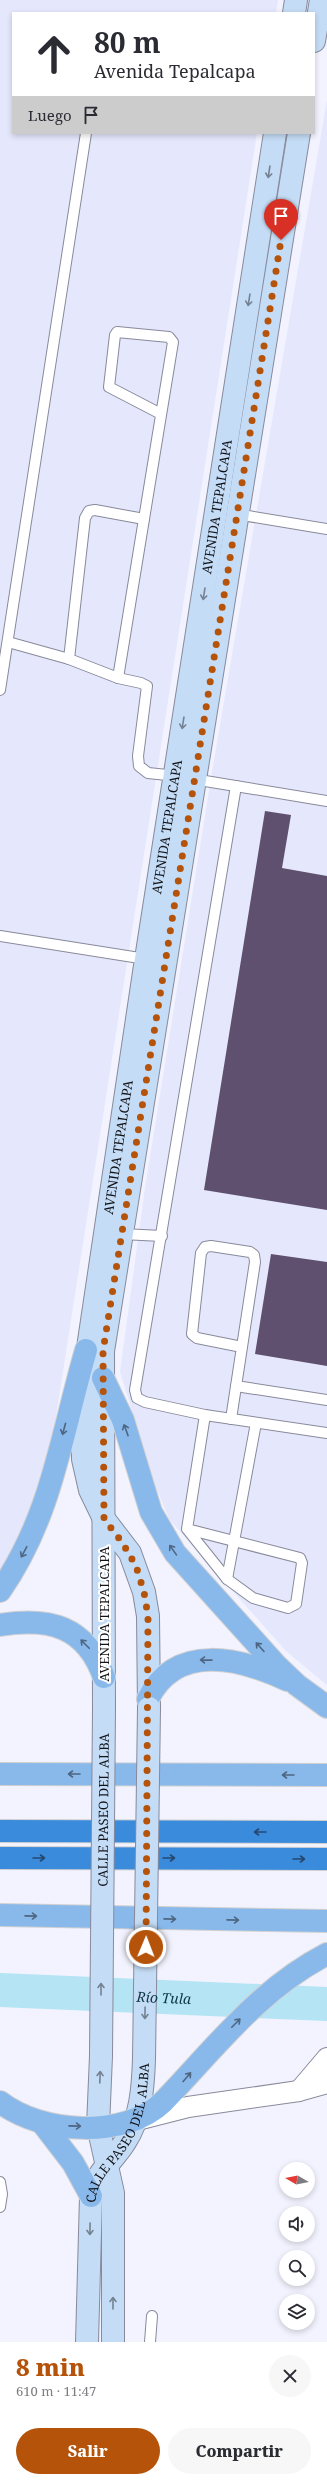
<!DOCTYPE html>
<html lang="es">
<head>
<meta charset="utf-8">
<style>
  body { margin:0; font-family:"Noto Serif",serif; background:#f7f7f7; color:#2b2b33; height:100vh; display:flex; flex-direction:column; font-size:15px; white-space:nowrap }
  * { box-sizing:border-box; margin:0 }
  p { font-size:13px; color:#7c7c81 }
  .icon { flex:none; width:22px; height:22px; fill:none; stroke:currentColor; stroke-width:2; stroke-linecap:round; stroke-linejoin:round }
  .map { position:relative; height:2342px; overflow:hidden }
  .drawer { display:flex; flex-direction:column; background:#fff; flex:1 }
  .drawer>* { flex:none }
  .guide { position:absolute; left:12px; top:12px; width:303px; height:122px; border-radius:0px; box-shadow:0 2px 6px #0003; background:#fff; color:#2b2b33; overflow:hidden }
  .needle { width:26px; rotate:279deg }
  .fabs { position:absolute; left:279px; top:2162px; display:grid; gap:8px }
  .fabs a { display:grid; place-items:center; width:36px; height:36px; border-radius:50%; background:#fff; box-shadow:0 2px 6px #0003; font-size:20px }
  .pin { position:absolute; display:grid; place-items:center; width:34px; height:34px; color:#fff; margin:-41px -17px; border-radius:50% 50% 50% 0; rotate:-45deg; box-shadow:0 0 4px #0007 }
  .pin .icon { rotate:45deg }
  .me { position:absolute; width:44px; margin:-22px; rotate:1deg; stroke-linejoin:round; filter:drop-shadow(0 0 3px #0008) }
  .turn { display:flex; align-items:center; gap:14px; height:84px; padding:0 16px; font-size:18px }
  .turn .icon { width:52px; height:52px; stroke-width:2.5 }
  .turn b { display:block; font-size:28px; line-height:34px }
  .then { display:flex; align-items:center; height:38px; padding:0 16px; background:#0003; gap:8px; font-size:15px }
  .round { display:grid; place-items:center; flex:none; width:42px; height:42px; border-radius:21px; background:#f7f7f7 }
  .head { display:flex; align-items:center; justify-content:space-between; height:68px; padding:0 16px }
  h1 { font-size:24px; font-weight:800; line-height:30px; color:#b45309 }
  .cta { display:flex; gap:8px; margin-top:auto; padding:8px 16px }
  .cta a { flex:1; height:46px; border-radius:24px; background:#b45309; color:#fff; font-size:16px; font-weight:800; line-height:46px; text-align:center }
  .cta a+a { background:#f7f7f7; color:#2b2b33 }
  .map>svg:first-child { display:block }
  .built { fill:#e5e7fc }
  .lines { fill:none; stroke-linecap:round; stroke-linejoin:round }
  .river { stroke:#b5e4f5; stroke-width:34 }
  .building { fill:#60506f }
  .lane-casing { stroke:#888a9b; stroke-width:12 }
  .street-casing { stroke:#888a9b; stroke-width:22 }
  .secondary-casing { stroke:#888a9b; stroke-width:24 }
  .primary-casing { stroke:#d0d0d1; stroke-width:24 }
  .highway-casing { stroke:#d0d0d1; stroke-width:24 }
  .lane { stroke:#fff; stroke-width:10 }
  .street { stroke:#fff; stroke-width:20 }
  .secondary { stroke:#c4dcf5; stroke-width:22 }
  .primary { stroke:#89b9eb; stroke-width:22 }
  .highway { stroke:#3b8bdd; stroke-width:22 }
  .secondary-bridge-casing { stroke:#888a9b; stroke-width:24; stroke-linecap:butt }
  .secondary-bridge { stroke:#c4dcf5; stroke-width:22 }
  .oneway { stroke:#748292 }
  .oneway2 { stroke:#4e6682 }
  .oneway3 { stroke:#244971 }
  .route { stroke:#b45309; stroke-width:7; stroke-dasharray:0 12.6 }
  .labels { text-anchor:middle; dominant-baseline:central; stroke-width:4; stroke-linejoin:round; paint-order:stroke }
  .street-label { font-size:13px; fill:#121319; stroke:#fff }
  .water-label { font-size:14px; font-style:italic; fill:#0c3643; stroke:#fff }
</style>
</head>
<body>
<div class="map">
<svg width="327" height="2342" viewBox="0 0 327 2342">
  <rect width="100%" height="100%" fill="#f2f3fe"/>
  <g class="built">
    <path d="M0,0h278l-2,13h-263v120h244l-204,1302 -26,85 -27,54z"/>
    <path d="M327,100v1585l-41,-34 -117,-132 -13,-32 -36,-115 25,-184 68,-422z"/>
  </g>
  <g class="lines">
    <path class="river" id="s1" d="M0,1990l327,14"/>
  </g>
  <g class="building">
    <path d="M265,811l26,4 -9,53 45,8v334l-123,-20z"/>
    <path d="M271,1254l56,8v104l-72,-12z"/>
  </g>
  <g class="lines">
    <g class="lane-casing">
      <g id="lane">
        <path d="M161,414l-52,-27 6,-52 2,-3 52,5 4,5 -29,177 -49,-9 -6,1 -4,7 -16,141 49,19 23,5 6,3 -9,70 1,10 9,7 29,3"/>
        <path d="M236,514l91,15"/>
        <path d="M8,642l61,17"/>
        <path d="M118,678l26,-159"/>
        <path d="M0,690l86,-557"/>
        <path d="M193,779l134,22"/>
        <path d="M236,786l-101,604 2,8 8,4 60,13 122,18"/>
        <path d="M0,936l146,23"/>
        <path d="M122,1234l40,2"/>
        <path d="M236,1386l91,14"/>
        <path d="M231,1419l24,-157 -1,-7 -4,-3 -39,-6 -6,1 -4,6 -9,81 5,4 45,9"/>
        <path d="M187,1529l113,29 2,5 -6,41 -8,4 -35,-10 -26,-19 -40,-50 18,-114"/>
        <path d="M227,1579l29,-156"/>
        <path d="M0,2182l2,12 -2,13"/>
        <path d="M150,2342l2,-26"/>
      </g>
    </g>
    <g class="street-casing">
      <g id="street">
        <path d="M299,2091l28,-33"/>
        <path d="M141,2119l47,-12 111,-16 28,-8"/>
      </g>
    </g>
    <g class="secondary-casing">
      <g id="secondary">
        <path d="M294,13l2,-13"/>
        <path d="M314,41l7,-41"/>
        <path id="s2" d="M149,1708l-1,-92 -4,-24 -14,-39 -26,-34 -14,-29 -7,-31v-78l63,-422 129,-826"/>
        <path d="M104,1709l-1,-358 196,-1218"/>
        <path d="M101,2056l-3,70 15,67v149"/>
        <path id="s3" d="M87,2342l4,-146c6,-26 21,-33 34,-54 16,-24 18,-54 19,-83"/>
      </g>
    </g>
    <g class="primary-casing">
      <g id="primary">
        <path d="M103,1378l20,42 28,92 24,41 102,113 20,19 30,22"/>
        <path d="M0,1591c52,-75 61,-155 86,-241"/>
        <path d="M0,1625c49,-8 86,1 104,52"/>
        <path d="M148,1699c28,-57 92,-41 139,-19"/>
        <path d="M0,1774l327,1"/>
        <path d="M0,1915l327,6"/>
        <path d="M0,2102c41,32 125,37 163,0 53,-55 95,-112 164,-148"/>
        <path d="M43,2124l30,39 18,33"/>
      </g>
    </g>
    <g class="highway-casing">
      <g id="highway">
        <path d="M0,1831l327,1"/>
        <path d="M0,1858l327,1"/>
      </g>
    </g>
    <use href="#lane" class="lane"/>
    <use href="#street" class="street"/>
    <use href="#secondary" class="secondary"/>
    <use href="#primary" class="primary"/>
    <use href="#highway" class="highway"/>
    <g class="secondary-bridge-casing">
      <g id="secondary-bridge">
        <path id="s4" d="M101,2056l3,-347"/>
        <path d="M144,2059l5,-351"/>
      </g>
    </g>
    <use href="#secondary-bridge" class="secondary-bridge"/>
  </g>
  <defs><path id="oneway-shaft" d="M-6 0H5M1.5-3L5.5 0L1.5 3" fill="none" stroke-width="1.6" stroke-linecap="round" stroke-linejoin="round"/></defs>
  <g class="oneway">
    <use href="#oneway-shaft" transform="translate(269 172) rotate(99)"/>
    <use href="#oneway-shaft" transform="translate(249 300) rotate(99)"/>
    <use href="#oneway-shaft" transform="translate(204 594) rotate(99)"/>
    <use href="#oneway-shaft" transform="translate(183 723) rotate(99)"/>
    <use href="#oneway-shaft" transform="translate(101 1989) rotate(-90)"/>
    <use href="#oneway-shaft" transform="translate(145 2013) rotate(91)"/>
    <use href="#oneway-shaft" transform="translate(100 2077) rotate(-88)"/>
    <use href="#oneway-shaft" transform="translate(90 2229) rotate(91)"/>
    <use href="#oneway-shaft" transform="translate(113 2303) rotate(-90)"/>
  </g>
  <g class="oneway2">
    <use href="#oneway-shaft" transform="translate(64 1429) rotate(105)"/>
    <use href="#oneway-shaft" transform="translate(126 1430) rotate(-110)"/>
    <use href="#oneway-shaft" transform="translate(173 1550) rotate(-125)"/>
    <use href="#oneway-shaft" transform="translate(24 1552) rotate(118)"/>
    <use href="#oneway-shaft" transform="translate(85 1644) rotate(-135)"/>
    <use href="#oneway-shaft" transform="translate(260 1647) rotate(-132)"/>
    <use href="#oneway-shaft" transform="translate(206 1660) rotate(-179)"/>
    <use href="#oneway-shaft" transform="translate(74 1774) rotate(-180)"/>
    <use href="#oneway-shaft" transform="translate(288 1775) rotate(-180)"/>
    <use href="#oneway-shaft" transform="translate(31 1916) rotate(1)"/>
    <use href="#oneway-shaft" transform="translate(170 1919) rotate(1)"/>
    <use href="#oneway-shaft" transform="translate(233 1920) rotate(1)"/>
    <use href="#oneway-shaft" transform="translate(236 2023) rotate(-45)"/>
    <use href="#oneway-shaft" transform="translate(187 2077) rotate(-50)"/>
    <use href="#oneway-shaft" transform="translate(75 2126) rotate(1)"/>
  </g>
  <g class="oneway3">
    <use href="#oneway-shaft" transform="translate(260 1832) rotate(-180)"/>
    <use href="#oneway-shaft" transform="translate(39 1858)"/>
    <use href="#oneway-shaft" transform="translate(169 1858)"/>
    <use href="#oneway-shaft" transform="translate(299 1859)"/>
  </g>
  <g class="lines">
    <path class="route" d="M146,1947l2,-331 -4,-24 -8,-26 -14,-24 -18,-23 -1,-168 178,-1111"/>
  </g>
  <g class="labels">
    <g class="street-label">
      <text stroke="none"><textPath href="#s2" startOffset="1227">AVENIDA TEPALCAPA</textPath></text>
      <text stroke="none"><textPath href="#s2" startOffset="903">AVENIDA TEPALCAPA</textPath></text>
      <text stroke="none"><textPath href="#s2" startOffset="579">AVENIDA TEPALCAPA</textPath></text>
      <text transform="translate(104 1614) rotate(-90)">AVENIDA TEPALCAPA</text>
      <text stroke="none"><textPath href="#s4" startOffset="246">CALLE PASEO DEL ALBA</textPath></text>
      <text stroke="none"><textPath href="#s3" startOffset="216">CALLE PASEO DEL ALBA</textPath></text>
    </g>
    <g class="water-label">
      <text stroke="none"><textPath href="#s1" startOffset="164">Río Tula</textPath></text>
    </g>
  </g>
</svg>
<div class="fabs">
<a><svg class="needle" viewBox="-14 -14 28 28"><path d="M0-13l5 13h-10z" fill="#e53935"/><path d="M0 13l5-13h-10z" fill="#7c7c81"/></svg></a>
<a><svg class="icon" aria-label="sound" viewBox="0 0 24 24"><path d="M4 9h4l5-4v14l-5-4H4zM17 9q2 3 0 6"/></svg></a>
<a><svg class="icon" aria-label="search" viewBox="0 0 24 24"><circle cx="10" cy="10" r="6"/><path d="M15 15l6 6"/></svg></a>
<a><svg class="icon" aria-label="layers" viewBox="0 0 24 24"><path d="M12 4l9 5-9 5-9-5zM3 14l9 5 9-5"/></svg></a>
</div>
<div class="pin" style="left:281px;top:240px;background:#d93025"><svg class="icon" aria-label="arrive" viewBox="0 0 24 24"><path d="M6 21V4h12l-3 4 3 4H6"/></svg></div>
<svg class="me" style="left:146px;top:1947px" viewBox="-20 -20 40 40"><circle r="17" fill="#b45309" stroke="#fff" stroke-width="3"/><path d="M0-11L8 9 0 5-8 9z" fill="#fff"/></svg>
<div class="guide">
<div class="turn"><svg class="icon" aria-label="ahead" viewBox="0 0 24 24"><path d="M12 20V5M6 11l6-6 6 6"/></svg><div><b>80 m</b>Avenida Tepalcapa</div></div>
<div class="then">Luego<svg class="icon" aria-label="arrive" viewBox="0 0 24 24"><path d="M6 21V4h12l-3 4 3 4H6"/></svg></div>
</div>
</div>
<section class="drawer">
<div class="head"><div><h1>8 min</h1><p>610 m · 11:47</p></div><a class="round"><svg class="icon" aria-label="close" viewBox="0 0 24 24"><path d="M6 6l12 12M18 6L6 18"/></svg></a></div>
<div class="cta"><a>Salir</a><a>Compartir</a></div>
</section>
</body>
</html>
